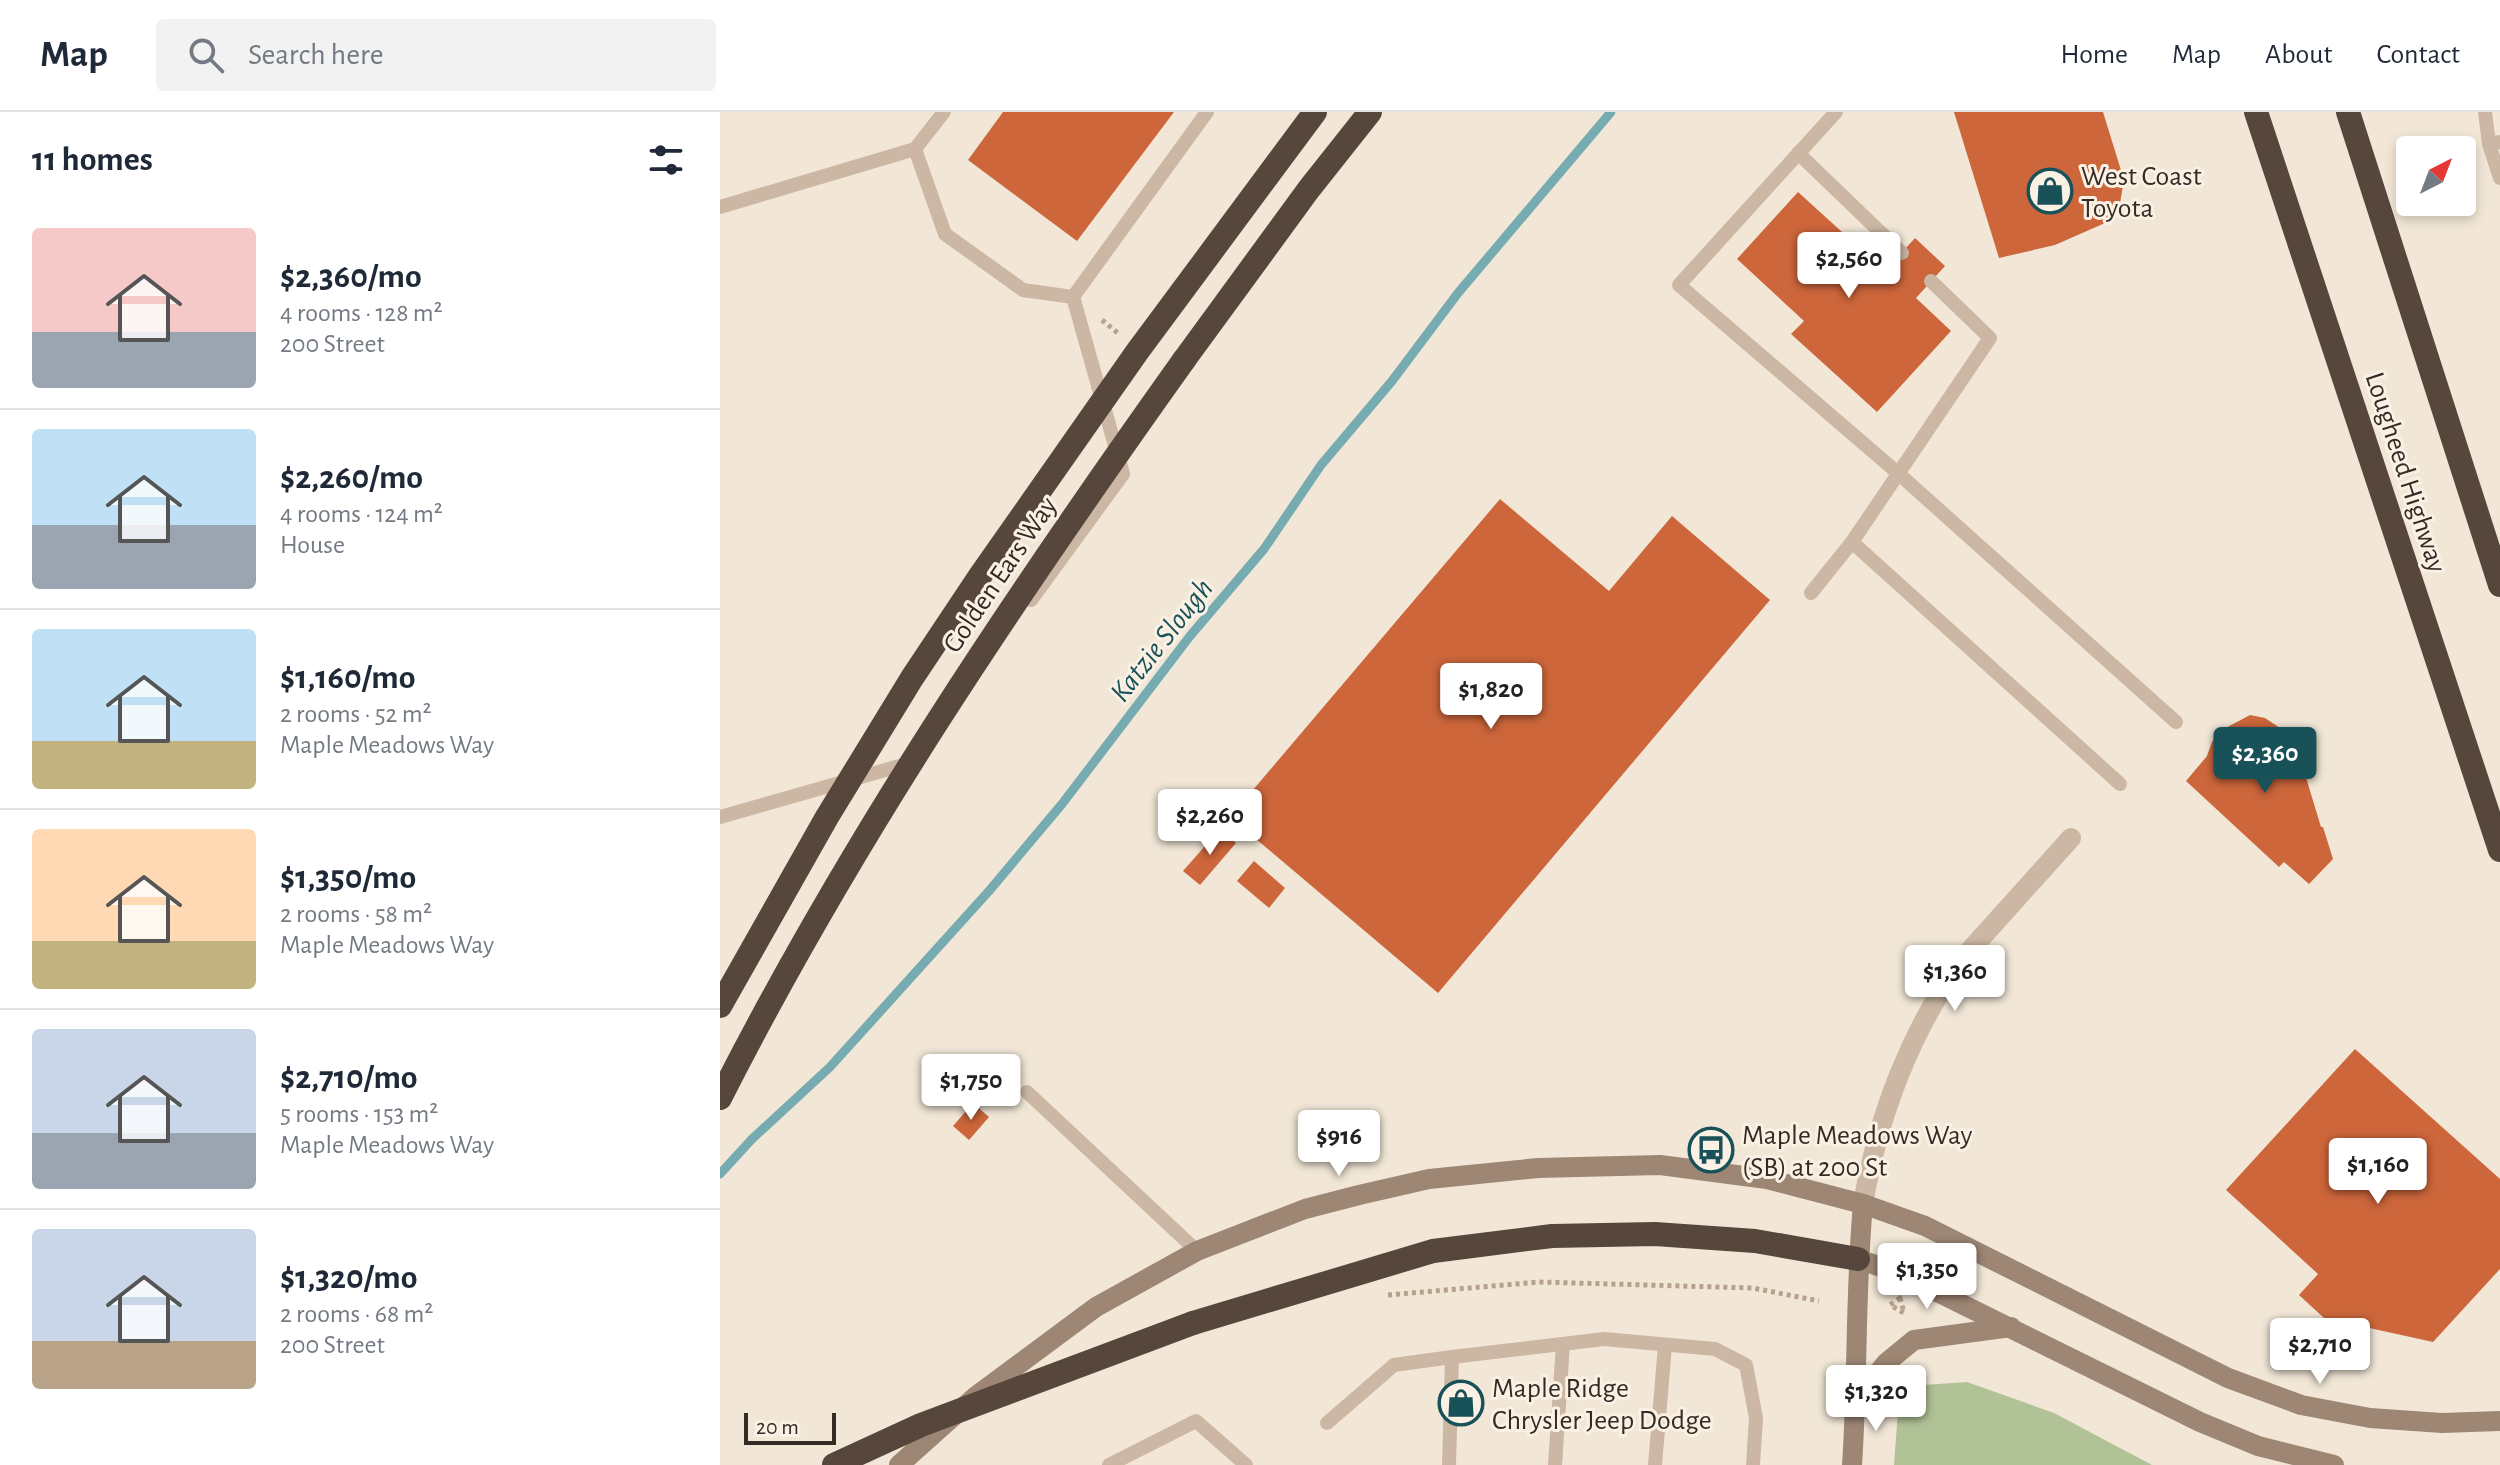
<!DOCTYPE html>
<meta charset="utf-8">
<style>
:root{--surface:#fff;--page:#f2f2f3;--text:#1f2937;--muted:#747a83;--line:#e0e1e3;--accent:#195159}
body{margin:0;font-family:"Alegreya Sans",sans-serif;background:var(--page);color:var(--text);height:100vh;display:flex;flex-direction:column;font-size:30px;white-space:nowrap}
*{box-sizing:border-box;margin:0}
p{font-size:26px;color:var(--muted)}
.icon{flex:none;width:44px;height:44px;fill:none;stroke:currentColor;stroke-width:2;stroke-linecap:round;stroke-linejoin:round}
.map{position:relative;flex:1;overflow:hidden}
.details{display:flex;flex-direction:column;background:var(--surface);width:720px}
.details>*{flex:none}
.needle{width:52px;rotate:42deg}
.controls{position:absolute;left:1676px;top:24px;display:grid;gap:16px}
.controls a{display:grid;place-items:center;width:80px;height:80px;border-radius:8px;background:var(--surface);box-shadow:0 4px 12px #0003;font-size:40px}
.scale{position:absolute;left:24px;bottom:20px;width:92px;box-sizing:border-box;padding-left:8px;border:4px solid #352b25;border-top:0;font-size:22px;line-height:28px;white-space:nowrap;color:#352b25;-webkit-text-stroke:6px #faf1e4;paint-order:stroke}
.price{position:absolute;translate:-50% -68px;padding:0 18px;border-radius:8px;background:#fff;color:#222;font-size:26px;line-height:52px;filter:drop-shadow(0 2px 4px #0008)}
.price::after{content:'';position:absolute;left:50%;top:48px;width:24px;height:18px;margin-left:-12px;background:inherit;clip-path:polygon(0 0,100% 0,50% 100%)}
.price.selected{background:var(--accent);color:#fff}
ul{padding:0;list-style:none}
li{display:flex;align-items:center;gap:24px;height:200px;padding:0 32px}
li+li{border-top:2px solid var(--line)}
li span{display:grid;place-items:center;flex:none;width:224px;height:160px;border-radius:8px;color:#555}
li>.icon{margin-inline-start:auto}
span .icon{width:96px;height:96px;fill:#fffc;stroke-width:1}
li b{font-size:34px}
h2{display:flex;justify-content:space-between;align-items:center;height:96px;padding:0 32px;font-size:34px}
header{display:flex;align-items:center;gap:48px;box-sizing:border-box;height:112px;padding:0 40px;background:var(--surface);border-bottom:2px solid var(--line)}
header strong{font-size:38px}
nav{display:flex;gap:44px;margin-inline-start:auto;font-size:28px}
.search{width:560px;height:72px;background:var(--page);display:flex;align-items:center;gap:20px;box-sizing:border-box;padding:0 28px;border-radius:8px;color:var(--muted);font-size:30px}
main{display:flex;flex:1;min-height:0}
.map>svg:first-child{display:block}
.green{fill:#b1c297}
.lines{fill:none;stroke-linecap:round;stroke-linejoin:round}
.stream{stroke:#75abb1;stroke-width:9}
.building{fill:#cd663b}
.path{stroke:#b6a18d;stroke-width:5;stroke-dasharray:4 4;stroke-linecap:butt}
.lane{stroke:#cbb7a3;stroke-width:14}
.street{stroke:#cbb7a3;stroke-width:20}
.secondary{stroke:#9e8674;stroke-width:20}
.highway{stroke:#57463c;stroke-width:24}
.highway-bridge{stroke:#57463c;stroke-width:24}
.labels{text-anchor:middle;stroke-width:6;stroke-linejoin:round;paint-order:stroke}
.poi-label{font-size:28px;fill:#352b25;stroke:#faf1e4;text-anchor:start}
.street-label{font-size:28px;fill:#352b25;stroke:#faf1e4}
.water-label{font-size:30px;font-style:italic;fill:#195159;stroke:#faf1e4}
</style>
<header>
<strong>Map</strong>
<div class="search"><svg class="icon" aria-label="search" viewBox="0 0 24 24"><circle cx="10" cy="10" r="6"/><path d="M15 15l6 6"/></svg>Search here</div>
<nav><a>Home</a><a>Map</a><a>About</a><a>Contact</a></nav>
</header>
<main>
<section class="details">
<h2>11 homes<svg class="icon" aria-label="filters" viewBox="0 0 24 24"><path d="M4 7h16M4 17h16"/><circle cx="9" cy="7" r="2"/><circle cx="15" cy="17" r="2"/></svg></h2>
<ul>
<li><span style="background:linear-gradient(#f6c9c9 65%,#9aa5b1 0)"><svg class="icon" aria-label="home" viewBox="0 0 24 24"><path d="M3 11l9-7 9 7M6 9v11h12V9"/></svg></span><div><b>$2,360/mo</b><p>4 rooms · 128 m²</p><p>200 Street</p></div></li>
<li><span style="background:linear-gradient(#bfe0f5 60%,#9aa5b1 0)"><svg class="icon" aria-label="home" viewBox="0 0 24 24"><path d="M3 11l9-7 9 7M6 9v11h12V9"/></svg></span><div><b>$2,260/mo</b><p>4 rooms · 124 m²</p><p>House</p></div></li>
<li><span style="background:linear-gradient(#bfe0f5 70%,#c2b280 0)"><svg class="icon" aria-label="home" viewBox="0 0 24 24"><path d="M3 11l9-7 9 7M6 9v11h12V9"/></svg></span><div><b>$1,160/mo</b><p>2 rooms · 52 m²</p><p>Maple Meadows Way</p></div></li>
<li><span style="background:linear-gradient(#ffd9b3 70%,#c2b280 0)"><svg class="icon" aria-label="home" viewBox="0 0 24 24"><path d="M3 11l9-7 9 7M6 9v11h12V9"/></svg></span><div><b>$1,350/mo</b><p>2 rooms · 58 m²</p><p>Maple Meadows Way</p></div></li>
<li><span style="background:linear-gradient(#c9d6e8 65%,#9aa5b1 0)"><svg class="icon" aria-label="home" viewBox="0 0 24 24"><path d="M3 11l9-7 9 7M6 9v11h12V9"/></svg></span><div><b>$2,710/mo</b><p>5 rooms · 153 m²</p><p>Maple Meadows Way</p></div></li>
<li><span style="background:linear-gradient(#c9d6e8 70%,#b9a48a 0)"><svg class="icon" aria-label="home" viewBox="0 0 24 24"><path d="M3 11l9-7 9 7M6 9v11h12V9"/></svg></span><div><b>$1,320/mo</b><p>2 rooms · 68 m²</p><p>200 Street</p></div></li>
</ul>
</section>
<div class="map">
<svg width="1780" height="1353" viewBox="0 0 1780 1353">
<rect width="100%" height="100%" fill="#f2e7d7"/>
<path class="green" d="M1247 1270 1334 1301 1432 1353H1174L1178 1298 1203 1273Z"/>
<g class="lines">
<path class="stream" d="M0 1062 32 1027 110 955 269 779 342 692 470 524 544 437 601 353 672 269 738 181 891 0"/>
</g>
<g class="building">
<path d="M283 0H454L357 129 248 48Z"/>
<path d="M1234 0H1383L1404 68 1400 91 1385 111 1335 133 1279 146Z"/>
<path d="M1078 80 1165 159 1195 126 1225 154 1196 186 1231 219 1157 300 1071 222 1084 209 1017 147Z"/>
<path d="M780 387 889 479 952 404 1050 488 718 881 510 705Z"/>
<path d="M1530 603 1545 606 1560 616 1558 619 1566 628 1568 637 1581 649 1601 715H1603L1613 747 1589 772 1564 750 1559 755 1466 669 1487 644 1492 630 1502 618Z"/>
<path d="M500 717 516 731 480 773 463 759Z"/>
<path d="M534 749 565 776 549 796 517 769Z"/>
<path d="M1635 937 1780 1067V1157L1713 1230 1604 1206 1579 1183 1598 1162 1506 1078Z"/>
<path d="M278 949 291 956 281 973 268 966Z"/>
<path d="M253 991 269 1005 249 1028 233 1014Z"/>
</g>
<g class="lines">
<g class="path">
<path d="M382 208 399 222"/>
<path d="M668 1183 819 1170 1033 1176 1099 1189"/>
<path d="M1180 1186 1184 1201 1170 1193Z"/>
</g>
<g class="lane">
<path d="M1116 0 959 173 1179 362 1456 610"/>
<path d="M1765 0 1769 32 1780 30"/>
<path d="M1769 32 1780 66"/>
<path d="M195 37 225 122 303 178 353 185 487 0"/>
<path d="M1078 41 1182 141"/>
<path d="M0 95 195 37 224 0"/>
<path d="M1132 430 1400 672"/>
<path d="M1091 481 1132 430 1270 226 1211 169"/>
<path d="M311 488 403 362 353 185"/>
<path d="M0 705 190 651"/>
<path d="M307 980 477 1139"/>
<path d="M607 1311 674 1253 732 1245 884 1227 995 1237 1026 1253 1036 1306 1033 1353"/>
<path d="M389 1353 476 1309 526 1353"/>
<path d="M729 1353 732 1245"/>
<path d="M835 1353 843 1232"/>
<path d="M935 1353 945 1233"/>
</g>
<path class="street" d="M1143 1092C1158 1004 1191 917 1244 845L1351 726"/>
<g class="secondary">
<path d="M1138 1147 1181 1162 1480 1310 1538 1334 1614 1353"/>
<path d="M1137 1287 1166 1251 1194 1228 1291 1215"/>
<path d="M179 1353 256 1284 376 1195 477 1139 585 1097 639 1083 709 1067 818 1056 940 1053 1047 1067 1143 1092 1205 1114 1508 1266 1581 1293 1650 1306 1722 1311 1780 1309"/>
<path d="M1132 1353C1138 1266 1135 1179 1143 1092"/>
</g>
<g class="highway">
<path d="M1536 0 1780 738"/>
<path d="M1628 0 1780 473"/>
<path d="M464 248 589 77 650 0"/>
<path d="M473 1211 713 1139 832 1124 935 1122 1035 1129 1138 1147"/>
</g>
<g class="highway-bridge">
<path d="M0 894 107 705 192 566 260 464 417 240 595 0"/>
<path d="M0 986C132 726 295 485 464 248"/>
<path d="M114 1353 201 1313 473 1211"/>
</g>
</g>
<defs>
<g id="shop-ring" transform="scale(2.3)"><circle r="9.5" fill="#faf1e4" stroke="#195159" stroke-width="1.5"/><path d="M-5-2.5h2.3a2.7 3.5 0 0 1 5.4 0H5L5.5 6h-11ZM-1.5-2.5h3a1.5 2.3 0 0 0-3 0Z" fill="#195159"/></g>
<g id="bus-ring" transform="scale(2.3)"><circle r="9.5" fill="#faf1e4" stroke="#195159" stroke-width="1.5"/><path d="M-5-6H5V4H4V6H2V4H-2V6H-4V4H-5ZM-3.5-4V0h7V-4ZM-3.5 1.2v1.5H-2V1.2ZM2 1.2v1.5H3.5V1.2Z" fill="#195159"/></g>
</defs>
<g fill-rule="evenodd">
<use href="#shop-ring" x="1330" y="79"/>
<use href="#bus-ring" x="991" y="1038"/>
<use href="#shop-ring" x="741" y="1291"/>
</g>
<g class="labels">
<g class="poi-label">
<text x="1361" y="73">West Coast<tspan x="1361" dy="32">Toyota</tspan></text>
<text x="1022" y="1032">Maple Meadows Way<tspan x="1022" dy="32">(SB) at 200 St</tspan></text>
<text x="772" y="1285">Maple Ridge<tspan x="772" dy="32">Chrysler Jeep Dodge</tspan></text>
</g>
<g class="street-label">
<text transform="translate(1687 360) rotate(72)" y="10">Lougheed Highway</text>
<text transform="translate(279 462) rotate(-56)" y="10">Golden Ears Way</text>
</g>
<g class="water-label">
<text transform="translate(441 528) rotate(-52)" y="10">Katzie Slough</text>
</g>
</g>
</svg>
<div class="controls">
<a><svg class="needle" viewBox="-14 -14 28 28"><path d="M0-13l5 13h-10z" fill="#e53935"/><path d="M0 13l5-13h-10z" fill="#747a83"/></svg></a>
</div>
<div class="scale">20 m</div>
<b class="price" style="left:1129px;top:188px">$2,560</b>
<b class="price" style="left:771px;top:619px">$1,820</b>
<b class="price selected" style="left:1545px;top:683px">$2,360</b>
<b class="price" style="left:490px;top:745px">$2,260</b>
<b class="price" style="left:1235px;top:901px">$1,360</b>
<b class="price" style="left:251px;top:1010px">$1,750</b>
<b class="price" style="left:619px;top:1066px">$916</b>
<b class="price" style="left:1658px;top:1094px">$1,160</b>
<b class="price" style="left:1207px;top:1199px">$1,350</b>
<b class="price" style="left:1600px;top:1274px">$2,710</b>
<b class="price" style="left:1156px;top:1321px">$1,320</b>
</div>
</main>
